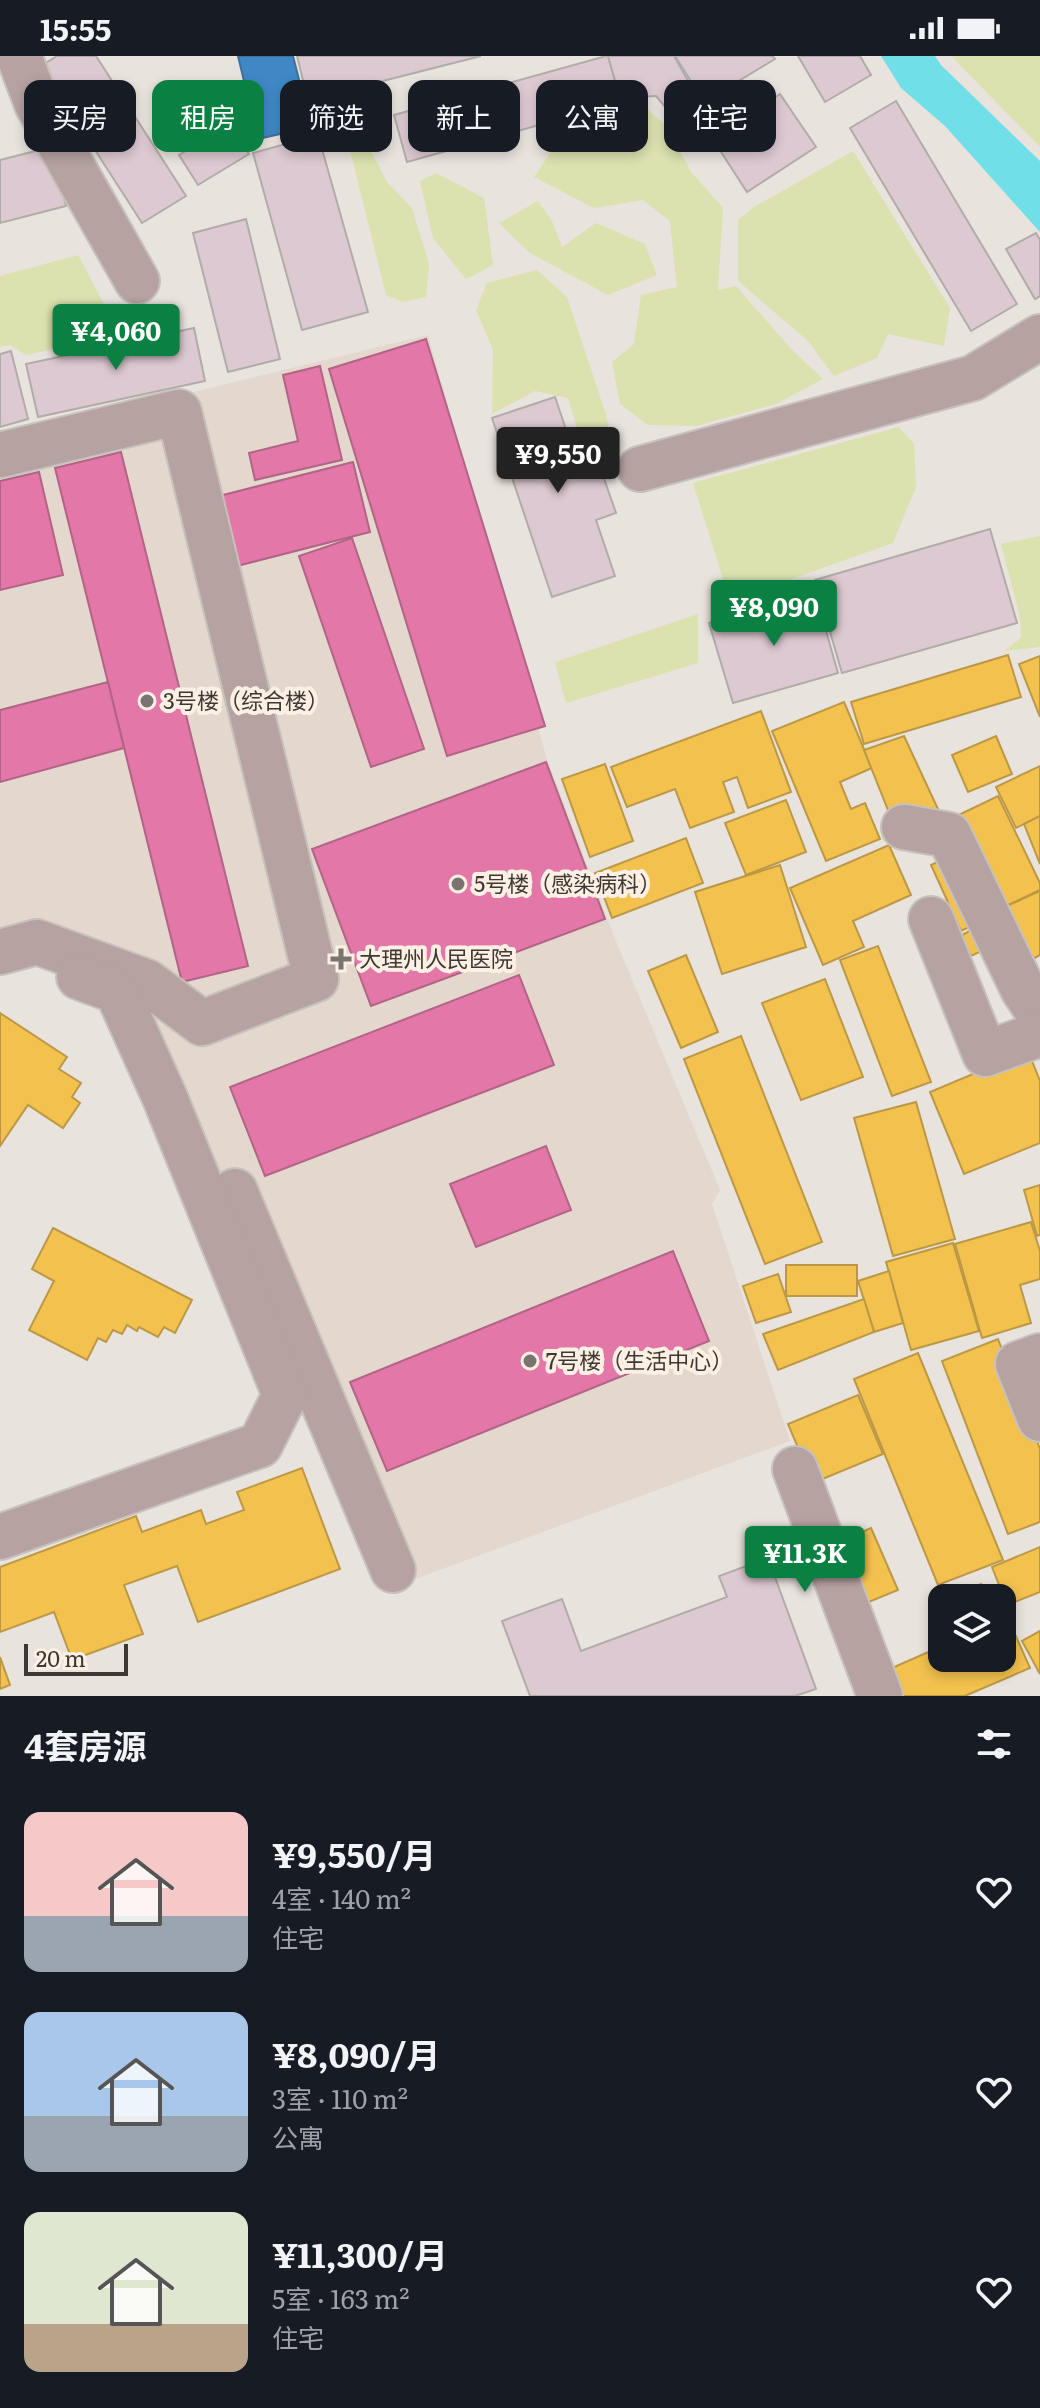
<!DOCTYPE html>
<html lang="zh">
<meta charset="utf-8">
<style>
:root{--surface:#171b24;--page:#242831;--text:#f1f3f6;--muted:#9ea1a6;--accent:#0b8043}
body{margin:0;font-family:Literata,"Noto Sans SC",serif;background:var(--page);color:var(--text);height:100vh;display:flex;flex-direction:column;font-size:30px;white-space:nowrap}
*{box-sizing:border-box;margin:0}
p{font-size:26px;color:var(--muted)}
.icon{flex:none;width:44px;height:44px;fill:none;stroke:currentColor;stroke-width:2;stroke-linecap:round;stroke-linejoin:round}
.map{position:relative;height:1640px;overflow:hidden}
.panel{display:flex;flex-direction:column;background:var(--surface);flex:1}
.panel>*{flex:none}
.guide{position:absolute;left:24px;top:24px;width:992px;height:72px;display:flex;gap:16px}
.fabs{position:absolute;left:928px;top:1528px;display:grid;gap:16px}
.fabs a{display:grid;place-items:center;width:88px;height:88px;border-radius:16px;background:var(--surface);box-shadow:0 4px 12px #0003;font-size:40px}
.scale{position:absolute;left:24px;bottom:20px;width:104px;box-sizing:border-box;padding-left:8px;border:4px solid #3d3834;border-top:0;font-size:22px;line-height:28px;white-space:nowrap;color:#3d3834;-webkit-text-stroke:6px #fcefe4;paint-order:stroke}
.price{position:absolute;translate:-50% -68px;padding:0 18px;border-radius:8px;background:var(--accent);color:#fff;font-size:26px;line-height:52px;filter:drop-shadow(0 2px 4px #0008)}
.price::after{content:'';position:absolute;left:50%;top:48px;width:24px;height:18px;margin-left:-12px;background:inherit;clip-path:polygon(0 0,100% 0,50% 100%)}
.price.active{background:#222;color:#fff}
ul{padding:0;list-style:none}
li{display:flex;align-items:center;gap:24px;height:200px;padding:0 24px}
li span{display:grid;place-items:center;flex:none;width:224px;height:160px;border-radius:16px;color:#555}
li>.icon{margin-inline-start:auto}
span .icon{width:96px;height:96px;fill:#fffc;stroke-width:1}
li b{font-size:34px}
h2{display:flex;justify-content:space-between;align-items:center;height:96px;padding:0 24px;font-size:34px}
.chip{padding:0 28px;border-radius:16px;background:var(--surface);box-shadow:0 4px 12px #0003;font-size:28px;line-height:72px}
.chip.active{background:var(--accent);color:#fff}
.status{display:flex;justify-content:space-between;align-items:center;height:56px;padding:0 40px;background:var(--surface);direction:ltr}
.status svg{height:22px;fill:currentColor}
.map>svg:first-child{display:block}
.built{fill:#e4d7cd}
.green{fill:#dbe1af}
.water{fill:#70dfe7}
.homes{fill:#f2c14e;stroke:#bc9846;stroke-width:2}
.schools{fill:#3f88c5;stroke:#3e709a;stroke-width:2}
.health{fill:#e377a8;stroke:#b16485;stroke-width:2}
.building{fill:#ddc9d1;stroke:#b1acaa;stroke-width:2}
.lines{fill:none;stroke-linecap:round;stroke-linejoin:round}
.minor-casing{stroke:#c6c1bc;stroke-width:48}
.minor{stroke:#b5a2a1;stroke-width:44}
.poi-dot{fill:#79746f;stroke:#fcefe4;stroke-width:3}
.labels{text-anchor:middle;stroke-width:8;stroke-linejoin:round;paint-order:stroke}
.poi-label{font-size:22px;fill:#3d3834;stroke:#fcefe4;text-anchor:start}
</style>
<div class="status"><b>15:55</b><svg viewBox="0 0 49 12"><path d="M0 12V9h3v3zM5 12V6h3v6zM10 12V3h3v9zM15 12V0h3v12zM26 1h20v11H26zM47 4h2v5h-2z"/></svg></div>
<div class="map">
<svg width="1040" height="1640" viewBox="0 0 1040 1640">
<rect width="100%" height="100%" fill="#e9e3dd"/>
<path class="built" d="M428 279 546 700 613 878 720 1134 712 1148 790 1385 388 1533 135 930 43 897 0 908V383Z"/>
<g class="green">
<path d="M952 0H1040V91L959 8Z"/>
<path d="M591 48 643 49 667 71 691 116 723 152 718 234 736 230 792 294 823 323 776 348 696 370 648 369 620 348 612 306 634 288 641 239 677 231 670 165 643 144 594 152 534 121 555 90 552 64Z"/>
<path d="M345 74 362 78 387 126 412 152 429 208 426 241 402 246 386 239Z"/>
<path d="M853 95 950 252 944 290 888 278 877 302 834 320 807 284 738 225V164L754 151Z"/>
<path d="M436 117 484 142 493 209 466 223 433 182 420 125Z"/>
<path d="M538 145 552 165 562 191 596 167 645 188 657 219 608 239 530 197 499 167Z"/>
<path d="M78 199 120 279 26 299 10 289 0 291V220Z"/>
<path d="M537 214 567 241 606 359 613 393 578 375 568 342 535 335 492 358 493 294 476 254 487 227Z"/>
<path d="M899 371 914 388 916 431 893 487 730 545 693 427Z"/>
<path d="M1040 480V591L1004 595 1021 582 1020 561 1001 488Z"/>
<path d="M698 558V607L566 647 555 606Z"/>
</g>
<path class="water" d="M881 0H935L941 9 1040 105V176L945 70 901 32Z"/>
<g class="homes">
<path d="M1008 599 1021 641 864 688 851 646Z"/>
<path d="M1040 600V661L1019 608Z"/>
<path d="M844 646 872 712 840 726 851 753 865 747 880 783 826 805 772 675Z"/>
<path d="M761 655 791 736 748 752 737 721 723 726 734 756 690 772 675 733 627 751 611 711Z"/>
<path d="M904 680 944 766 892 764 864 694Z"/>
<path d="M996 680 1012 718 968 736 952 699Z"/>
<path d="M605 708 633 785 590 801 562 723Z"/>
<path d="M1040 710V760L1016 772 996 731Z"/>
<path d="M998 740 1040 827V834L989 858 944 766Z"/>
<path d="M786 744 806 796 746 819 725 767Z"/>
<path d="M1040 760V808L1024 768Z"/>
<path d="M686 782 703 827 612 862 595 817Z"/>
<path d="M889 789 911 839 853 865 864 891 823 909 790 832Z"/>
<path d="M957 797 987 863 961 875 931 809Z"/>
<path d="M780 809 806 891 722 918 695 836Z"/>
<path d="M1040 835V899L1016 912 989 858Z"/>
<path d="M987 866 998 887 971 900 960 880Z"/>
<path d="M878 890 931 1026 892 1040 840 904Z"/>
<path d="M686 899 718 976 681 992 648 915Z"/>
<path d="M825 923 863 1021 801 1044 762 947Z"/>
<path d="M0 957 67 1001 59 1013 81 1027 72 1041 80 1047 63 1072 28 1049 0 1090Z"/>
<path d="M741 980 822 1186 765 1208 684 1003Z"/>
<path d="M1028 995 1040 1025V1087L964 1118 930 1036Z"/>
<path d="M916 1046 955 1183 893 1200 854 1062Z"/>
<path d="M1040 1129V1179L1037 1180 1024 1134Z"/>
<path d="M1031 1166 1040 1195V1223L1020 1229 1031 1267 982 1282 955 1188Z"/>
<path d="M53 1172 192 1244 175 1277 164 1271 158 1281 139 1271 137 1275 127 1269 122 1278 113 1274 106 1286 98 1282 87 1304 29 1274 54 1225 32 1213Z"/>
<path d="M953 1187 979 1275 911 1294 886 1206Z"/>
<rect x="786" y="1209" width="71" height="31"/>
<path d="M889 1215 903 1267 874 1276 858 1225Z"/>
<path d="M778 1218 791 1256 756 1267 743 1230Z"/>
<path d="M864 1243 874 1276 778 1314 763 1278Z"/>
<path d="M998 1283 1040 1393V1466L1008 1478 942 1305Z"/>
<path d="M918 1297 1003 1504 938 1529 854 1323Z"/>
<path d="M858 1339 883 1398 813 1427 788 1368Z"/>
<path d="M302 1412 340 1513 198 1566 177 1510 124 1529 143 1578 72 1604 54 1556 0 1576V1511L136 1460 142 1476 201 1454 206 1468 244 1454 237 1436Z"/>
<path d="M871 1472 898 1534 864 1548 838 1486Z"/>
<path d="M1040 1491V1536L1007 1549 992 1511Z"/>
<path d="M981 1528 987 1542H948Z"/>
<path d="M1007 1560 1030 1612 965 1640H896L885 1615 942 1590V1602H1002V1562Z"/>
<path d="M1040 1575V1618L1022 1585Z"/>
<path d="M0 1601 10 1629 0 1633Z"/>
</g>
<path class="schools" d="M238 0H293L311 71 258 83Z"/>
<g class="health">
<path d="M426 283 545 670 447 700 329 313Z"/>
<path d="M320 310 342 404 255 424 249 397 298 385 283 319Z"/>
<path d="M121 396 248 910 182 926 55 412Z"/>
<path d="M353 406 370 476 237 510 219 440Z"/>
<path d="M39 416 63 519 0 534V425Z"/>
<path d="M352 482 424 693 371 711 299 500Z"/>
<path d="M108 626 124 692 0 726V654Z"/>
<path d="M546 706 605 863 371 950 312 793Z"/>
<path d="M519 919 554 1009 265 1120 230 1031Z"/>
<path d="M546 1090 571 1154 476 1191 450 1128Z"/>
<path d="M673 1195 709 1285 387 1415 350 1326Z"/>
</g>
<g class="building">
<path d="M57 0H96L186 140 142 167 41 10Z"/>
<path d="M297 0H481L308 44Z"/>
<path d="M606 0H608L621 46 407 106 394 59Z"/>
<path d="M608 0H674L695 37 673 60 656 40 620 42Z"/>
<path d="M675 0H773L775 3 704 46Z"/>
<path d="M798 0H860L871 19 825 46Z"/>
<path d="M780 38 816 91 747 136 712 82Z"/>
<path d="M896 45 1017 248 971 275 850 72Z"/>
<path d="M229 68 249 98 198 129 179 99Z"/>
<path d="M318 79 368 256 302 274 253 97Z"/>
<path d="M51 91 66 150 0 167V104Z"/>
<path d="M246 163 280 303 228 316 193 177Z"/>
<path d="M1036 177 1040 184V240L1035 243 1006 193Z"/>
<path d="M194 272 205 325 38 361 26 308Z"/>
<path d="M11 295 28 363 0 371V298Z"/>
<path d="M555 341 573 394 592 388 616 457 596 464 615 520 552 541 492 362Z"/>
<path d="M990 473 1017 567 842 617 815 524Z"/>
<path d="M815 536 838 617 733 647 709 567Z"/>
<path d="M768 1502 816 1633 795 1640H530L502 1565 562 1543 581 1595 727 1541 719 1520Z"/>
</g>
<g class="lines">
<g class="minor-casing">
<g id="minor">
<path d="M19 0 37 48 137 225"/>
<path d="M0 399 179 356 316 923 202 967 147 926 37 886 0 896"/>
<path d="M640 413 973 322 1040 281"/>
<path d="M904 771 949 779 1023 933 1040 959"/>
<path d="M931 863 985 998 1040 978"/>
<path d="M235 1135 393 1514"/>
<path d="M1040 1300 1018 1308 1040 1363"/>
<path d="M795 1413 880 1640"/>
<path d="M0 1481 260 1389 285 1339 165 1042 117 935 79 921"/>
</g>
</g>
<use href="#minor" class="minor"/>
</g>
<g class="poi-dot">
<circle cx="147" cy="645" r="8"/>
<circle cx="458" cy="828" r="8"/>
<path d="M337 891h8v8h8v8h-8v8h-8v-8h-8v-8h8z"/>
<circle cx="530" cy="1305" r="8"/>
</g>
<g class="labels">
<g class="poi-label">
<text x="163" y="653">3号楼（综合楼）</text>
<text x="474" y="836">5号楼（感染病科）</text>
<text x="359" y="911">大理州人民医院</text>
<text x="546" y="1313">7号楼（生活中心）</text>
</g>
</g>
</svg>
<div class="fabs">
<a><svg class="icon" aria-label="layers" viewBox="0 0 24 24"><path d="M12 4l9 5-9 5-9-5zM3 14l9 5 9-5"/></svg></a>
</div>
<div class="scale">20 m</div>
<b class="price" style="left:116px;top:316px">¥4,060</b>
<b class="price active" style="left:558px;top:439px">¥9,550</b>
<b class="price" style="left:774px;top:592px">¥8,090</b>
<b class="price" style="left:805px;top:1538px">¥11.3K</b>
<div class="guide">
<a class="chip">买房</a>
<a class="chip active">租房</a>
<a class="chip">筛选</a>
<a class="chip">新上</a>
<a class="chip">公寓</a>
<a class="chip">住宅</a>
</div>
</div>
<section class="panel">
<h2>4套房源<svg class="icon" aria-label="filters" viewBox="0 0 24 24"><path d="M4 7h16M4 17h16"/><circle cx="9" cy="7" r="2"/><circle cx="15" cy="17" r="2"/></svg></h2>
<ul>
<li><span style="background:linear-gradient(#f6c9c9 65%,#9aa5b1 0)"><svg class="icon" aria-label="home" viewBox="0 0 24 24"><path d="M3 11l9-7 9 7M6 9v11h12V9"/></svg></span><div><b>¥9,550/月</b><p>4室 · 140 m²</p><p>住宅</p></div><svg class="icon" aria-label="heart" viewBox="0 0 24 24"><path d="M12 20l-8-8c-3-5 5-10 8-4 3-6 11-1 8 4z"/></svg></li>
<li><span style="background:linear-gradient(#a9c7e8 65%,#9aa5b1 0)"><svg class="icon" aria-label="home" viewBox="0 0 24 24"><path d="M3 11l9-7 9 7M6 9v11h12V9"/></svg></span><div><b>¥8,090/月</b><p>3室 · 110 m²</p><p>公寓</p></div><svg class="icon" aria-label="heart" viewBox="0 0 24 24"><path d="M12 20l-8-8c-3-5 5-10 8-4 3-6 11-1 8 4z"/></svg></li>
<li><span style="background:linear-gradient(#dfe7d0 70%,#b9a48a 0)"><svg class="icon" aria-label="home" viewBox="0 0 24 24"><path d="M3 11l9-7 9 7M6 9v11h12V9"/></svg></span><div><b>¥11,300/月</b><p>5室 · 163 m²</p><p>住宅</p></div><svg class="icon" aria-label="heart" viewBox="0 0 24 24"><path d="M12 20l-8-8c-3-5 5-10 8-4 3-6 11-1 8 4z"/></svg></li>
</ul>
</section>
